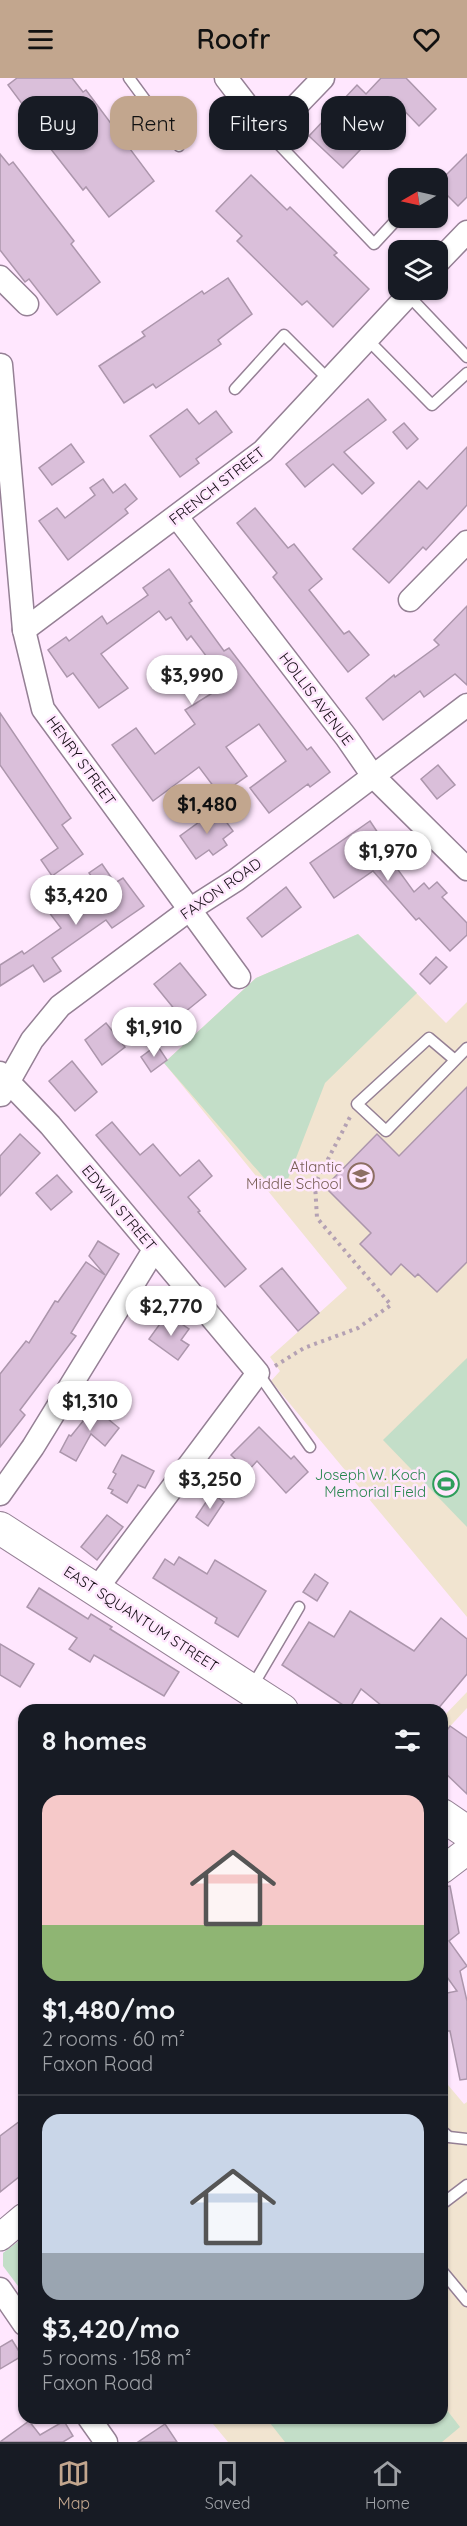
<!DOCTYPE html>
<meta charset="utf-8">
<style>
:root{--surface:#171b24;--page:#242831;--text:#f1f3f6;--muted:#9ea1a6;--line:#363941;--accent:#c2a68e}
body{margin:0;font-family:Quicksand,sans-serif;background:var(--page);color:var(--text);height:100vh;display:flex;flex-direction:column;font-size:22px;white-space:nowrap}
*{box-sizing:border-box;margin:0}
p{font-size:20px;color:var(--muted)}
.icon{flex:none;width:33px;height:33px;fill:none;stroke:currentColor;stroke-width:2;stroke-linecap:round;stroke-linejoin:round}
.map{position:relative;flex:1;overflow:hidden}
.sheet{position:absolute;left:18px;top:1626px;width:430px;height:720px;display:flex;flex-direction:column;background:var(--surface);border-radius:18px;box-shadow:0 2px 4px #0004}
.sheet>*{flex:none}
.top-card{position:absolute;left:18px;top:18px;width:432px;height:54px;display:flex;gap:12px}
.needle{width:39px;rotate:261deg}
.fabs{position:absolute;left:388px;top:90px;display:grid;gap:12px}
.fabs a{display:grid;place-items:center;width:60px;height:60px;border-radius:12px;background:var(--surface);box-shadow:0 2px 4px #0004;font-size:30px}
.price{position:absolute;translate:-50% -51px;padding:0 14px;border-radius:21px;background:#fff;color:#222;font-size:20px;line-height:39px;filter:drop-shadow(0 2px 3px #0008)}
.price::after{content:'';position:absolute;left:50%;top:36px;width:18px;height:14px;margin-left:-9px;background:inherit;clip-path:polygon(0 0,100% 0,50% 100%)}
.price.on{background:var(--accent);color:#111}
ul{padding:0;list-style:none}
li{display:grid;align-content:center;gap:12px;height:318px;padding:0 24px}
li+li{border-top:2px solid var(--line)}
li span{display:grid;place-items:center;height:186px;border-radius:18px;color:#555}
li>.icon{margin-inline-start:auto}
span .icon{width:108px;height:108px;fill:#fffc;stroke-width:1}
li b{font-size:26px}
h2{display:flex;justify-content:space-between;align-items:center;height:72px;padding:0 24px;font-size:26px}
.chip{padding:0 21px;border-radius:18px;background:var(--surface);box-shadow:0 2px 4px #0004;font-size:21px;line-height:54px}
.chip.on{background:var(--accent);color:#111}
header{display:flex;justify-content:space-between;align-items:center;height:78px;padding:0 24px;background:var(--accent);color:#111;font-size:27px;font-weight:600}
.tab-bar{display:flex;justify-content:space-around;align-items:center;height:84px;border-top:2px solid var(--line);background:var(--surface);font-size:16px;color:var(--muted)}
.tab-bar a{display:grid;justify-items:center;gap:3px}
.tab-bar .on{color:var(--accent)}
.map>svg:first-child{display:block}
.education{fill:#f1e4d0}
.green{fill:#c3dec8}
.building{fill:#dabfda;stroke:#ac96ac;stroke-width:1.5}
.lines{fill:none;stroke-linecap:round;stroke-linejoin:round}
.service-casing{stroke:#958095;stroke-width:13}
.minor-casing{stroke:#958095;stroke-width:25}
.tertiary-casing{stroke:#958095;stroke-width:29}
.secondary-casing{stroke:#958095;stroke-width:34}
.path{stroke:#b4a1b3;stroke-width:4;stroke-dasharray:3 4.5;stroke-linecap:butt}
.service{stroke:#fff;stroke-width:10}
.minor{stroke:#fff;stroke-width:22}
.tertiary{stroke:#fff;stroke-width:27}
.secondary{stroke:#fff;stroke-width:32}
.labels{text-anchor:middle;stroke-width:5;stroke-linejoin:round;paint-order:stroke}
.street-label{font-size:15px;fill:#160e16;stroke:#ffe7fe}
.education-label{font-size:15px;fill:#785e54;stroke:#ffe7fe;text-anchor:end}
.leisure-label{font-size:15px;fill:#27864d;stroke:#ffe7fe;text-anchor:end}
</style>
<header><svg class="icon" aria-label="menu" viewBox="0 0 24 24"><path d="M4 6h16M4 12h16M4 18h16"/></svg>Roofr<svg class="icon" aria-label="heart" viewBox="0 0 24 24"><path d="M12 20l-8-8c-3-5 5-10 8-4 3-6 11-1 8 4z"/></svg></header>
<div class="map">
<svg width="467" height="2364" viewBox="0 0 467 2364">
<rect width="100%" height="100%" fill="#ffe7fe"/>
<g class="education">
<path d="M358 856 446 945 467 924V1539L271 1303 280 1293 270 1279 347 1210 164 985 256 900Z"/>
<path d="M467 1614V1630L443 1656V1639Z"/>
<path d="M443 2001 464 2026 467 2024V2364H228L208 2340H442Z"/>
</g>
<g class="green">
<path d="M358 856 417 915 325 1005 286 1106 272 1109 164 985 256 900Z"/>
<path d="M467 1280V1449L383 1362Z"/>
<path d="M24 2159V2216L3 2188V2175Z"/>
<path d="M443 2327 460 2349 442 2364H285L266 2340H442Z"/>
</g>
<g class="building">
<path d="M17 0H72L83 14 86 12 154 103 109 139 86 109 83 112 28 42 32 39 8 7Z"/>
<path d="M381 0H406L436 31 419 48 392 20 351 61 361 71 343 90 309 58 357 7 366 16Z"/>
<path d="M0 76 9 87 13 84 74 163 71 166 100 204 57 237 29 201 25 204 0 172Z"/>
<path d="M467 76V119L458 128 438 108V105Z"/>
<path d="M251 97 287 132 290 129 337 175 334 177 369 211 333 249 307 223 302 227 237 163 242 158 216 133Z"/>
<path d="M228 200 252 236 218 262 221 266 156 310 153 306 124 325 99 288 145 258 142 254 202 213 204 216Z"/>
<path d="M368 321 386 342 344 374 374 405 362 416 333 386 305 409 286 386Z"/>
<path d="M187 331 199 346 216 333 232 354 196 381 199 385 180 399 150 358Z"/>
<path d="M404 345 418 361 407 371 393 354Z"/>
<path d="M71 366 84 384 52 407 39 390Z"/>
<path d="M467 369V427L426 472 423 469 389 505 353 471 419 403 427 411Z"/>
<path d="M103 401 113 415 125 406 137 421 125 431 128 435 68 482 39 443 57 430 65 440 95 417 90 410Z"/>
<path d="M255 430 288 470 294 466 322 501 309 512 344 556 349 553 369 577 348 594 273 499 277 495 237 445Z"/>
<path d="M169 491 192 523 189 525 224 573 229 570 307 672 311 669 330 694 310 709 308 706 269 735 250 710 286 683 259 646 226 669 247 698 220 717 199 689 153 723 112 667 136 650 155 676 195 646 185 632 214 614 198 592 210 583 191 558 187 562 171 539 166 542 159 533 101 576 128 610 99 630 73 595 67 599 48 572 66 559 69 563 102 538 107 546 148 517 143 510Z"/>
<path d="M467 528V607L455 596 424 619 420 613 383 642 366 620 394 597 395 599 439 567 434 562Z"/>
<path d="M0 635 71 740 62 747 83 776 52 798 41 782 58 770 0 687Z"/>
<path d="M438 687 455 707 437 721 421 701Z"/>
<path d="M217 731 233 753 223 761 227 767 213 777 209 772 196 781 180 758Z"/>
<path d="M370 743 392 776 388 778 414 814 424 805 429 811 437 804 447 815 442 819 467 845V857L450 873 419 840 416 842 373 793 334 820 310 785Z"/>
<path d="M102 786 115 805 123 800 144 828 112 850 106 842 52 880 61 893 44 904 33 887 0 908V887L22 873 24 876 61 850 48 833 67 819 77 833 103 814 89 795Z"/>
<path d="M286 809 301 829 262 859 247 840Z"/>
<path d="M436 879 447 889 430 906 420 896Z"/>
<path d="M180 885 206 917 180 938 154 906Z"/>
<path d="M106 945 125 969 102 987 85 962Z"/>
<path d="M157 967 167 982 151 994 141 979Z"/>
<path d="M72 983 97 1014 75 1033 49 1003Z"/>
<path d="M467 1009V1184L437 1214 418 1196 415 1199 401 1186 391 1197 360 1166 371 1155 325 1109 377 1056 399 1078Z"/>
<path d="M112 1044 140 1077 153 1066 180 1098 199 1082 212 1098 188 1119 200 1133 198 1134 246 1191 225 1209 96 1057Z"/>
<path d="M20 1056 40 1075 0 1118V1078Z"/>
<path d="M57 1097 72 1114 51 1132 36 1115Z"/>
<path d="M98 1163 119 1176 71 1255 76 1258 20 1332 25 1337 0 1369V1296L26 1263 29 1265 55 1223 58 1224 86 1184 105 1197 89 1178Z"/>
<path d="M282 1190 319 1235 298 1253 260 1208Z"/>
<path d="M167 1236 189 1251 181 1262 189 1267 178 1282 149 1261Z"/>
<path d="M100 1322 108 1327 102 1336 119 1350 105 1368 91 1356 76 1383 60 1374 69 1357 71 1358Z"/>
<path d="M259 1349 291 1381 294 1378 308 1394 286 1415 257 1383 248 1393 231 1377Z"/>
<path d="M122 1377 154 1393 145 1410 138 1407 127 1425 111 1415 113 1412 108 1410 116 1396 113 1394Z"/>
<path d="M212 1415 224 1424 208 1448 196 1439Z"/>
<path d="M107 1437 123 1449 97 1482 81 1469Z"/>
<path d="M179 1479 207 1496 215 1482 266 1513 238 1559 215 1545 217 1540 153 1500 165 1481 174 1487Z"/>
<path d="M315 1496 328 1505 317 1523 303 1514Z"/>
<path d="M39 1510 88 1541 91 1536 112 1549 110 1551 179 1594 164 1618 94 1577 90 1584 69 1571 77 1560 27 1529Z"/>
<path d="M350 1533 414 1573 441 1540 467 1561V1596L437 1632H387L361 1611 349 1631 282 1587 309 1544 334 1559Z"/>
<path d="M0 1566 34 1586 20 1609 0 1597Z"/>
<path d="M450 1648 467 1660V1716L442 1692V1659Z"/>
<path d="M450 1808 459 1855 449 1863 467 1888 460 1893 467 1923V2001L460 2002 450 1953H447L442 1934V1916L457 1913 442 1892V1809Z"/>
<path d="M24 2040V2095L0 2114V2058Z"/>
<path d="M12 2262 22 2278 0 2291V2269Z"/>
<path d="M29 2343 40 2357 64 2343 73 2358 63 2364H0Z"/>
<path d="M165 2346 177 2364H138Z"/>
</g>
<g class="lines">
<g class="service-casing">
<g id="service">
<path d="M129 0 179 68"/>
<path d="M269 56 374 166 399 139"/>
<path d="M408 217 467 279"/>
<path d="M367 261 432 327 467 295"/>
<path d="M235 311 284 257 329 302"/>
<path d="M455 982 429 960 357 1026 386 1053 467 970"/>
<path d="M258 1295 310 1369"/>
<path d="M252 1609 299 1529"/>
<path d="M442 2053 449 2059 467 2061"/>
<path d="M442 2126 467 2107"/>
<path d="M442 2193 467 2223"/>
</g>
</g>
<g class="minor-casing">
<g id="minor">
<path d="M226 0 269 56 323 0"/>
<path d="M438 184 467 154"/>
<path d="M0 199 27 226"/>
<path d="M1 287 24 552 43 631 239 899"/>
<path d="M177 439 346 659 373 698 467 791"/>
<path d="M410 522 467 464"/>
<path d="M24 552 263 373 413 212"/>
<path d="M0 995 50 1047 258 1295 95 1513"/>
<path d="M1 1017 32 962 60 928 189 832 236 802 467 627"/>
<path d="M0 1416 33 1369 154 1172"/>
<path d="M0 2211 24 2246"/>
<path d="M89 2340 106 2364"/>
</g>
</g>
<g class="tertiary-casing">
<g id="tertiary">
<path d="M442 1792 467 1773"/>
<path d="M0 2159 24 2139"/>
</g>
</g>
<g class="secondary-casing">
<g id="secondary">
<path d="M0 1450 282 1632"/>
<path d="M442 1737 467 1754"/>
</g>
</g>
<g class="path">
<path d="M275 1288 304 1270 358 1250 391 1227 317 1140 315 1106 350 1039"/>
<path d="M24 2188V2192"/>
</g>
<use href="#service" class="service"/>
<use href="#minor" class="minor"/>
<use href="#tertiary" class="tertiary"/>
<use href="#secondary" class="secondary"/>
</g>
<defs>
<g id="school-ring" transform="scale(1.35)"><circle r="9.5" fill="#ffe7fe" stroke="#8d6e63" stroke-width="1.5"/><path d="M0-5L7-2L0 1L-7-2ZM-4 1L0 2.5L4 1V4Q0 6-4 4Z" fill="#8d6e63"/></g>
<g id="stadium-ring" transform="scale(1.35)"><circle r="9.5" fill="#ffe7fe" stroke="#2e9e5b" stroke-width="1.5"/><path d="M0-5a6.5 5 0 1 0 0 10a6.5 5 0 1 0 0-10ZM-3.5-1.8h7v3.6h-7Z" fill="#2e9e5b"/></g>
</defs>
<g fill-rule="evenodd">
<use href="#school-ring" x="361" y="1098"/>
<use href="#stadium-ring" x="446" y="1406"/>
</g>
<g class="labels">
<g class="street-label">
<text transform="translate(217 408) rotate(-38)" y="5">FRENCH STREET</text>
<text transform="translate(316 621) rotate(53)" y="5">HOLLIS AVENUE</text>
<text transform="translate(81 683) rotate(54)" y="5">HENRY STREET</text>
<text transform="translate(221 811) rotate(-35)" y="5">FAXON ROAD</text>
<text transform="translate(119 1130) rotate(50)" y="5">EDWIN STREET</text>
<text transform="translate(141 1541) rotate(33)" y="5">EAST SQUANTUM STREET</text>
</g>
<g class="education-label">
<text x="342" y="1094">Atlantic<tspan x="342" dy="17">Middle School</tspan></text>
</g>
<g class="leisure-label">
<text x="426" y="1402">Joseph W. Koch<tspan x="426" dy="17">Memorial Field</tspan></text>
</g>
</g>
</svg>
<div class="fabs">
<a><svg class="needle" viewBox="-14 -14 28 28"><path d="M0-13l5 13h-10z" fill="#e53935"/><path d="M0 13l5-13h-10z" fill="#9ea1a6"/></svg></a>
<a><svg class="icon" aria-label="layers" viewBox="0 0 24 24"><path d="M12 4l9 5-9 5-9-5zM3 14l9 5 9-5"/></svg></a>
</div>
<b class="price" style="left:192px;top:628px">$3,990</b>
<b class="price on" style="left:207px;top:757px">$1,480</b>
<b class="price" style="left:388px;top:804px">$1,970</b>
<b class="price" style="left:76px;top:848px">$3,420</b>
<b class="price" style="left:154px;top:980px">$1,910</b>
<b class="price" style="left:171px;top:1259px">$2,770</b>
<b class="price" style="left:90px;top:1354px">$1,310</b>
<b class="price" style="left:210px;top:1432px">$3,250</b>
<div class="top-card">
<a class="chip">Buy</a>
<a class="chip on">Rent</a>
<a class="chip">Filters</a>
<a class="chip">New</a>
</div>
<section class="sheet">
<h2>8 homes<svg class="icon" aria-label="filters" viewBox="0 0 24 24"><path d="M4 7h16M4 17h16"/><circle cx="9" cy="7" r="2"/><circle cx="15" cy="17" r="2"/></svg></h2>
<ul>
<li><span style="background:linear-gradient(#f6c9c9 70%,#8fb573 0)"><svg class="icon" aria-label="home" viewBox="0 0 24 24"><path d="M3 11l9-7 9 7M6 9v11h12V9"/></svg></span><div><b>$1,480/mo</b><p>2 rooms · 60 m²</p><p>Faxon Road</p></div></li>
<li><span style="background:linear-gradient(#c9d6e8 75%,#9aa5b1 0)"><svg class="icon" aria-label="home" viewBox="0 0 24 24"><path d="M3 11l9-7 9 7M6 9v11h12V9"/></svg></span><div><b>$3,420/mo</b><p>5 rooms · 158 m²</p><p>Faxon Road</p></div></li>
</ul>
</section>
</div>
<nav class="tab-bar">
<a class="on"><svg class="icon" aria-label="map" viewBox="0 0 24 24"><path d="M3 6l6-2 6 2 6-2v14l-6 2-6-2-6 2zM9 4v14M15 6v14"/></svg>Map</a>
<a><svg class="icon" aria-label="saved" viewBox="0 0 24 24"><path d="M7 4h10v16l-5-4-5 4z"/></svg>Saved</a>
<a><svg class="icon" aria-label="home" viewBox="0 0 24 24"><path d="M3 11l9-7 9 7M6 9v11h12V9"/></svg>Home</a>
</nav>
